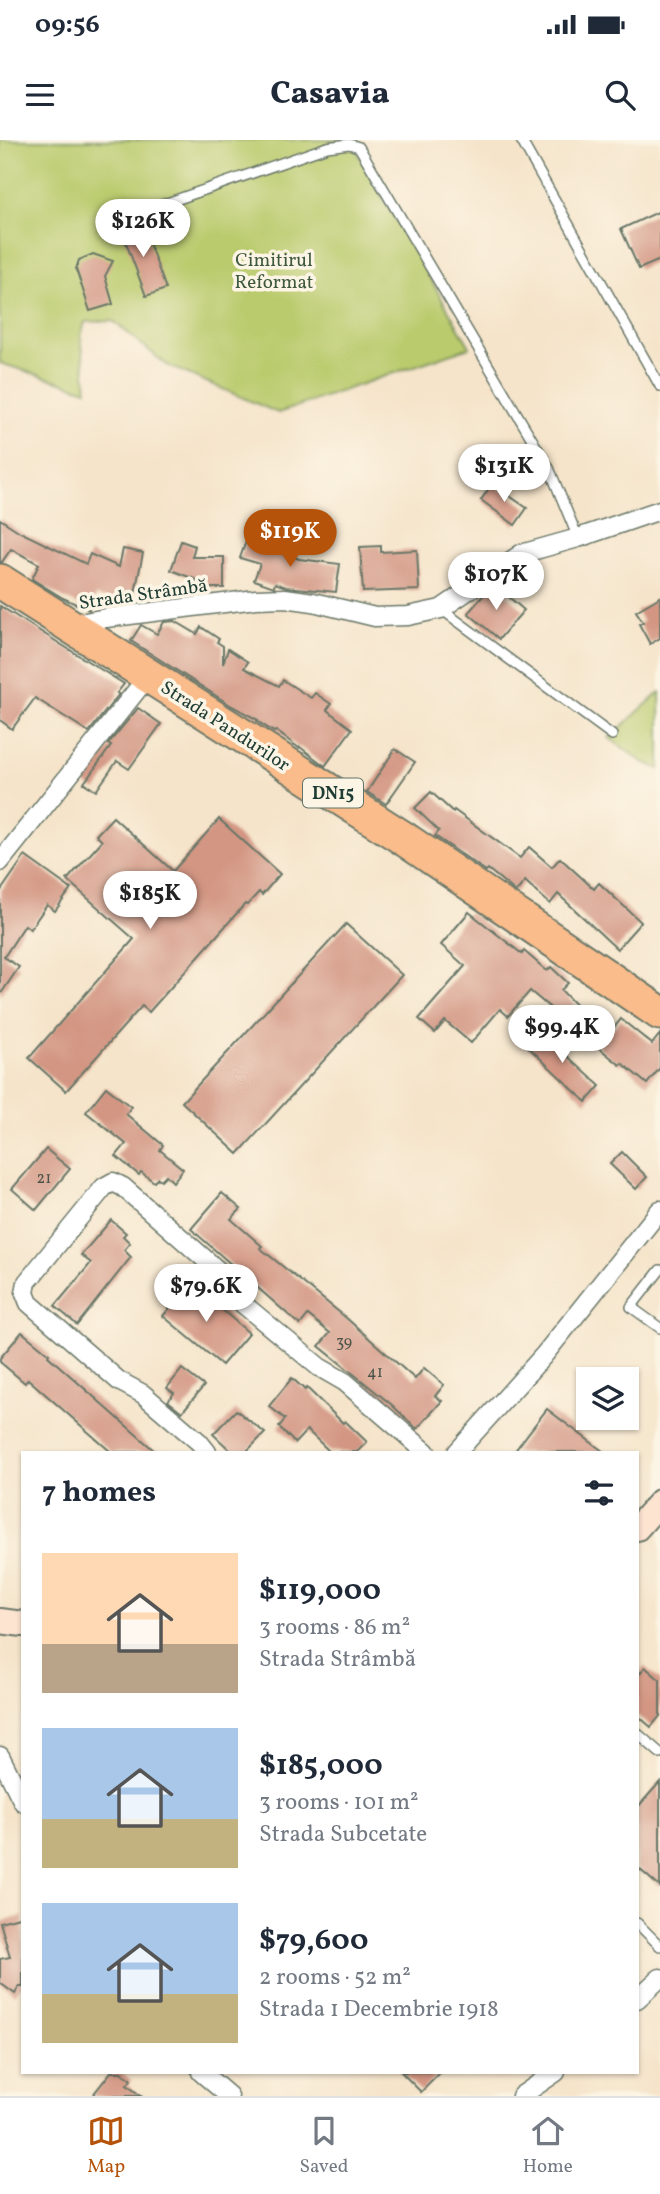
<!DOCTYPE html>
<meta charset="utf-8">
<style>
:root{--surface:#fff;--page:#f2f2f3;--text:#1f2937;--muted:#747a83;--line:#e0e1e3;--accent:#b45309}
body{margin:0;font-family:Vollkorn,serif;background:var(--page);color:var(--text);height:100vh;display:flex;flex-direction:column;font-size:26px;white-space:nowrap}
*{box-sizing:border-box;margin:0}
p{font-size:23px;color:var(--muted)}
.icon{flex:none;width:38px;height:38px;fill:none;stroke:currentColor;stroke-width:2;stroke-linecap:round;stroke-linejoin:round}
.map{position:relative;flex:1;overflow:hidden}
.sheet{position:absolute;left:21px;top:1311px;width:618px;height:623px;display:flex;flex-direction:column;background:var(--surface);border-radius:0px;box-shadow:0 2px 5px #0004}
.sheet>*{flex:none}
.buttons{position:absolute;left:576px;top:1227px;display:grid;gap:14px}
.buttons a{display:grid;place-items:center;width:63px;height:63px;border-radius:0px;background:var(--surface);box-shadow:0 2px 5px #0004;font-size:35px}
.price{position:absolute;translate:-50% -60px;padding:0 16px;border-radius:24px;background:#fff;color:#222;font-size:23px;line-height:46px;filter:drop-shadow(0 2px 4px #0008)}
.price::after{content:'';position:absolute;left:50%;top:42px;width:21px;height:16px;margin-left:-10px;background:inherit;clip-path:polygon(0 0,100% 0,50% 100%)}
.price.current{background:var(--accent);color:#fff}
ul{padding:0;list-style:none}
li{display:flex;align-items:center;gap:21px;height:175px;padding:0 21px}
li span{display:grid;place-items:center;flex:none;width:196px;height:140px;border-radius:0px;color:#555}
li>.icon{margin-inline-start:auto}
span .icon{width:84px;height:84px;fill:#fffc;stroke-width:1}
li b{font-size:30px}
h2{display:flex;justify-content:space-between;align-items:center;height:84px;padding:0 21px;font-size:30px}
.status{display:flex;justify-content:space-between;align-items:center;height:49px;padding:0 35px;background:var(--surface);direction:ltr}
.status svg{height:19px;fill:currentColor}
header{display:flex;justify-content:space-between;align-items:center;height:91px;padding:0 21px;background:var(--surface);font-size:32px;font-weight:800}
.tab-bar{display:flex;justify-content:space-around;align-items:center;height:98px;border-top:2px solid var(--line);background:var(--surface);font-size:19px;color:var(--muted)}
.tab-bar a{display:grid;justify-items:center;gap:4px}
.tab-bar .current{color:var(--accent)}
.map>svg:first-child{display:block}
.green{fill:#bacb6d;stroke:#6c8450;stroke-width:2}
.building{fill:#d39683}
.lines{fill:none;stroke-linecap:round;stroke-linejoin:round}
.lane-casing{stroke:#6a7768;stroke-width:12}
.street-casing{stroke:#6a7768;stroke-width:21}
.secondary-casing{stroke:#6a7768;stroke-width:28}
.highway-casing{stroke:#6a7768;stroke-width:37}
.lane{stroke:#fff;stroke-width:9}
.street{stroke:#fff;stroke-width:18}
.secondary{stroke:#fde4d1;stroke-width:24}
.highway{stroke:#fabc8b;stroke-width:33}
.labels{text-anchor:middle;stroke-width:7;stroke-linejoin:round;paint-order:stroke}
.number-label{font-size:16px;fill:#4c5348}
.shield{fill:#fcf5e5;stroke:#617469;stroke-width:2}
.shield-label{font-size:18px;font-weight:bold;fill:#1f3d34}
.park-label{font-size:19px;fill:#3e593f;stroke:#fcf5e5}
.street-label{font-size:19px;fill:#1f3d34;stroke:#fcf5e5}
</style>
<div class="status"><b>09:56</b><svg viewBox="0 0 49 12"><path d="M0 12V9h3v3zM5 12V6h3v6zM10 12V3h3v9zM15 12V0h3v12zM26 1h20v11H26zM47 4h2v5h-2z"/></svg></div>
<header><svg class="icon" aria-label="menu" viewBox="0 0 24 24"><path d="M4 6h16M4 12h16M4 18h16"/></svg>Casavia<svg class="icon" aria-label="search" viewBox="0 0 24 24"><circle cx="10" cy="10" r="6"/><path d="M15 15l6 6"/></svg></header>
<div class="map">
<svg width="660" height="1956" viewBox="0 0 660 1956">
<rect width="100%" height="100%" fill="#fcf5e5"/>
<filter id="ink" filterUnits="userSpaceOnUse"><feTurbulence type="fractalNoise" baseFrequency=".0143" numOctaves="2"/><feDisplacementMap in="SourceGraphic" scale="14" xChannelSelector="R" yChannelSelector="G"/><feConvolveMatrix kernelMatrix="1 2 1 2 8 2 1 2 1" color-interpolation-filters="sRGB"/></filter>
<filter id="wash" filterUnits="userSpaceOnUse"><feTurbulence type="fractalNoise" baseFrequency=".00686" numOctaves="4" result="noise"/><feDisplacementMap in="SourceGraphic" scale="28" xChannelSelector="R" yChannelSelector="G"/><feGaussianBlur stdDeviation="1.57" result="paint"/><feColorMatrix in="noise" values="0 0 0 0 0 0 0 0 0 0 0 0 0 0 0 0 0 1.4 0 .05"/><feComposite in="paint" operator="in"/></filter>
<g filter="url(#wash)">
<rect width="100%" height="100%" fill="#f5e4ca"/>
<g class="green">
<path d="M0 0H353L361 20 470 207 278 273 167 225 113 181 85 182 81 196 87 250 0 223Z"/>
<path d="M660 552V629L643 622 609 598Z"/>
</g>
<g id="blocks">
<g class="building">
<path d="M660 71V120L639 129 621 89Z"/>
<path d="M141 81 166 149 146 156 121 89Z"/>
<path d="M93 114 113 121 105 136 113 164 90 171 76 129 79 120Z"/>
<path d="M492 344 527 368 515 385 481 360Z"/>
<path d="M0 379 20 392 86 424 90 414 119 427 123 409 143 413 133 463 96 456 89 470 63 458 32 439 39 424 11 409 2 422H0Z"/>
<path d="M247 398 299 419 340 424 336 452 286 447 275 443 274 447 254 440 260 424 240 418Z"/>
<path d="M181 401 195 406 192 417H224V448H197V440L171 430Z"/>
<path d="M381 406V412L417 410 419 450 363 452 360 407Z"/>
<path d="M495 445 524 470 499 499 468 473 487 451Z"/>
<path d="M660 457V498L650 504 639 484 643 482 636 471Z"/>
<path d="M0 466 124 544 117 553 119 554 89 592 35 558 12 589 0 580Z"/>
<path d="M175 481 197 494 201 487 219 499 217 502 223 506V524L228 509 248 522 244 528 279 546 283 540 311 558 315 553 331 564 327 570 352 589 325 626 300 607 299 608 276 591 274 592 257 581 258 580 232 566 131 501 141 485 157 494 164 482Z"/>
<path d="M138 568 161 584 129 629 117 621 96 651 84 643 111 606 108 604Z"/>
<path d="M395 609 415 622 386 664 367 652Z"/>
<path d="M431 652 453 672 454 670 520 718 529 707 552 727 560 718 594 749 599 743 641 782 617 809 558 754 550 764 525 741 516 752 488 729 486 731 435 696 439 691 415 668Z"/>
<path d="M113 677 173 731 219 679 280 734 262 755 259 752 247 765 245 764 149 872 142 866 66 951 29 918 134 799 67 740 102 701 96 695Z"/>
<path d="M25 716 71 749 55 771 47 765 30 789 25 785 4 817 19 827 0 855V752Z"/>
<path d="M469 772 522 814 524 811 547 831 551 827 568 843 561 850 585 875 573 887 530 851 508 876 500 869 471 903 445 881 435 893 419 879 465 826 441 805Z"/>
<path d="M346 784 402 835 238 1014 182 962Z"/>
<path d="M621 879 652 904 660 894V928L647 944 622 923 620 925 598 907Z"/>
<path d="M538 889 600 946 586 962 524 903Z"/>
<path d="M106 947 131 967 126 974 163 1005 160 1010 183 1029 173 1042 166 1035 161 1040 158 1038 154 1042 141 1032 139 1035 116 1016 126 1004 86 972Z"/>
<path d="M46 1009 70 1029 36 1070 12 1049Z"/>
<path d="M622 1012 647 1037 636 1049 610 1024Z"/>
<path d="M222 1053 241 1069 231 1079 262 1106 260 1108 344 1176 415 1239 424 1228 444 1245 435 1256 442 1261 417 1289 392 1265 319 1206 330 1193 308 1175 300 1185 191 1089Z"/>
<path d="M111 1080 126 1093 123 1096 130 1103 124 1110 131 1117 77 1185 55 1166 91 1123 81 1115Z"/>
<path d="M191 1143 249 1193 222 1225 163 1176Z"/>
<path d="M22 1192 49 1214 48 1216 156 1312H111L28 1239 25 1243 0 1222V1218Z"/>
<path d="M182 1229 204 1246 182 1272 168 1261 174 1253 167 1248Z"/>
<path d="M292 1238 305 1250 307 1248 343 1283 345 1281 367 1302 357 1312H330L307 1290 295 1303 279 1287 285 1279 269 1266Z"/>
<path d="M547 1269 564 1282 604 1312H514Z"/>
<path d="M236 1270 265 1293 246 1312H232L213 1294Z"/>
<path d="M645 1527 660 1540V1576L651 1587 637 1575V1537Z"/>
<path d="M660 1642V1747L637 1727V1668Z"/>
<path d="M23 1776V1847H19L15 1854 0 1843V1819L10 1817 0 1782Z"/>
<path d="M111 1932H121L131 1940 127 1945 141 1956H92Z"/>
<path d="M401 1932H441L421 1952Z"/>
</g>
</g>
</g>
<g filter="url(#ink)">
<use href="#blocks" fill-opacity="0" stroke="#6a7768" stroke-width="2"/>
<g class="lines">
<g class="lane-casing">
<g id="lane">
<path d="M521 0 660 246"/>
<path d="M124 78 327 7 349 4 359 7 549 328 578 398"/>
<path d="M441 469 612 595"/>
<path d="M660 1130 631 1167 660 1188"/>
<path d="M637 1593 660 1613"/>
<path d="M637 1783 660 1806"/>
</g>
</g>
<g class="street-casing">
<g id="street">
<path d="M69 485 106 478 256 459 285 458 313 462 375 477 408 476 441 469 521 414 578 398 660 370"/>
<path d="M0 722 149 535"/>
<path d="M207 1312 199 1302 143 1254 119 1241 29 1163 25 1153 27 1142 104 1047 113 1042 123 1047 223 1135 243 1164 319 1227 345 1242 426 1312"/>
<path d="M457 1312 544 1215 660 1070"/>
<path d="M0 1616 23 1662"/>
<path d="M637 1859 660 1838"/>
<path d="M201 1932 229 1956"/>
<path d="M521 1956 556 1932"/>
</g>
</g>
<g class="secondary-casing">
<g id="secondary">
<path d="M637 1388 660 1362"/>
<path d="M0 1481 23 1484"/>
</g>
</g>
<g class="highway-casing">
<path id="highway" d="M0 441 403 698 660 873"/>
</g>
<use href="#lane" class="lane"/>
<use href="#street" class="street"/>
<use href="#secondary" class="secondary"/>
<use href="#highway" class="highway"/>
</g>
</g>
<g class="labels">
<g class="number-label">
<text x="44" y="1043">21</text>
<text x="344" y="1207">39</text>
<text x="375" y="1237">41</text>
</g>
<rect class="shield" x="303" y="638.5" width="60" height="29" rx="5"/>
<g class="shield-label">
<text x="333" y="659">DN15</text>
</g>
<g class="park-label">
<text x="274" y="126">Cimitirul<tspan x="274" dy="22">Reformat</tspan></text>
</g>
<g class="street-label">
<text transform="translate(143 453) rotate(-8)" y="7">Strada Strâmbă</text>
<text transform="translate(226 585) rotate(33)" y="7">Strada Pandurilor</text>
</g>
</g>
</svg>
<div class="buttons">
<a><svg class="icon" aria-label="layers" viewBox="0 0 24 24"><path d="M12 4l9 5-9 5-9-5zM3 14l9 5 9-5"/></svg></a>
</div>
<b class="price" style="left:143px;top:119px">$126K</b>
<b class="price" style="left:504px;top:364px">$131K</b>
<b class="price current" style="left:290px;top:429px">$119K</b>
<b class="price" style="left:496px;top:472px">$107K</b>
<b class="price" style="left:150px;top:791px">$185K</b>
<b class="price" style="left:562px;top:925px">$99.4K</b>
<b class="price" style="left:206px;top:1184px">$79.6K</b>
<section class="sheet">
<h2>7 homes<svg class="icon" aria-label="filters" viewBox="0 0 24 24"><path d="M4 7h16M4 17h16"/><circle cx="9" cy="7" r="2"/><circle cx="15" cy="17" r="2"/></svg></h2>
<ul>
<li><span style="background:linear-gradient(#ffd9b3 65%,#b9a48a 0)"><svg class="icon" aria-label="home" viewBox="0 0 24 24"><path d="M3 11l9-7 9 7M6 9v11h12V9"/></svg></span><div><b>$119,000</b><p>3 rooms · 86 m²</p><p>Strada Strâmbă</p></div></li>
<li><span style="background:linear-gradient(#a9c7e8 65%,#c2b280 0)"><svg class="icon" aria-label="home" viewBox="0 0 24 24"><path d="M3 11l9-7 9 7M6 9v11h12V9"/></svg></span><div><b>$185,000</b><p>3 rooms · 101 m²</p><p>Strada Subcetate</p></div></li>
<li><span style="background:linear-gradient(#a9c7e8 65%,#c2b280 0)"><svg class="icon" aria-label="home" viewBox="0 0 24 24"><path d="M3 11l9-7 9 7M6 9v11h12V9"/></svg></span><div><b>$79,600</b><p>2 rooms · 52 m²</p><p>Strada 1 Decembrie 1918</p></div></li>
</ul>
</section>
</div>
<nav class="tab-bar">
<a class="current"><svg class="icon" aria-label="map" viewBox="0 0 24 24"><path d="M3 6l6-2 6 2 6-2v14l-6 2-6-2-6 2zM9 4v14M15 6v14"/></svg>Map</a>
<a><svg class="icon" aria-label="saved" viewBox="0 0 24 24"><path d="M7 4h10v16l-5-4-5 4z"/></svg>Saved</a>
<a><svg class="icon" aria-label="home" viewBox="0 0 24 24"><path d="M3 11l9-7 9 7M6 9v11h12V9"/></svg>Home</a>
</nav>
